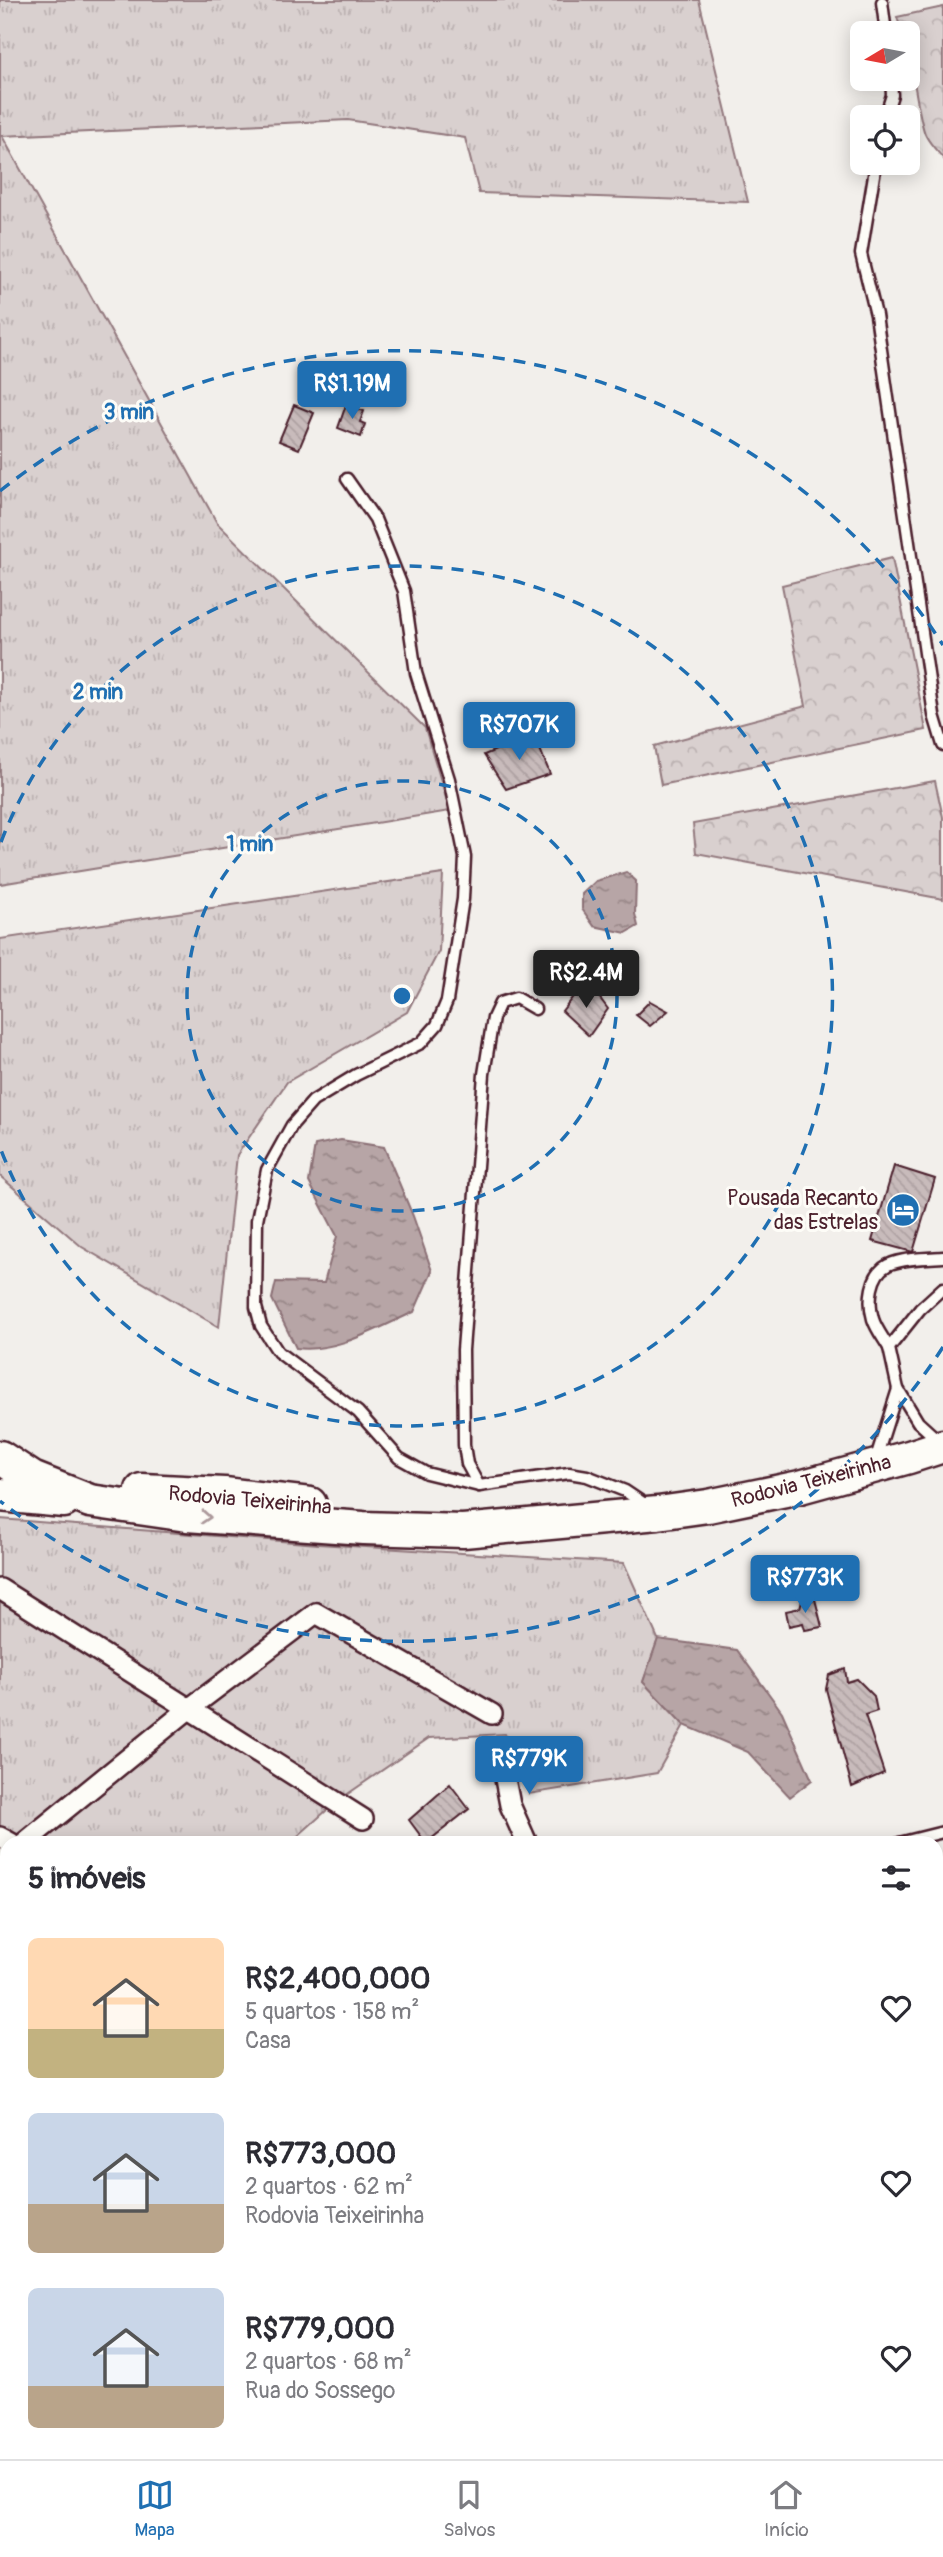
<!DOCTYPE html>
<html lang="pt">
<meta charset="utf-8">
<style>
:root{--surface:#fff;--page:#f2f2f3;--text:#2b2b33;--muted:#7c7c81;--line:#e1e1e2;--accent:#1f6fb2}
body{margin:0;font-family:Pangolin,sans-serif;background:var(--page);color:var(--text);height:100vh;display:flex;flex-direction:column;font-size:26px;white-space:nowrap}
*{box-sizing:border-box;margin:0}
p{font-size:23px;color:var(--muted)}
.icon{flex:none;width:38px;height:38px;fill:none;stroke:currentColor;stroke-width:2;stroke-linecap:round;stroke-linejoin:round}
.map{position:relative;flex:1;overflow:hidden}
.details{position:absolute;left:0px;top:1836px;width:943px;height:625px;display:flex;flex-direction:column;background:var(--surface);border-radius:21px 21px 0 0;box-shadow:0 4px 18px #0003}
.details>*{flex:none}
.needle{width:46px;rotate:260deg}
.fabs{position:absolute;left:850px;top:21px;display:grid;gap:14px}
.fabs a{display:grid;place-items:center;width:70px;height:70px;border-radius:10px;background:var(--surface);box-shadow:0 4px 18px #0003;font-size:35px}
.price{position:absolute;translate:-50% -60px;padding:0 16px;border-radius:7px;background:var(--accent);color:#fff;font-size:23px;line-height:46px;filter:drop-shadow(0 2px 4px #0008)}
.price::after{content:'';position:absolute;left:50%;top:42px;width:21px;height:16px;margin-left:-10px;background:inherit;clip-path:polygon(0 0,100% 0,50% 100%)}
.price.on{background:#222;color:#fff}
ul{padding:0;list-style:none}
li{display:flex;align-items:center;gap:21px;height:175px;padding:0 28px}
li span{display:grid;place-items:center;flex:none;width:196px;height:140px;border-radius:10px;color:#555}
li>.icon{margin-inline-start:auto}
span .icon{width:84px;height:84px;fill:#fffc;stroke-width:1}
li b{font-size:30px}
h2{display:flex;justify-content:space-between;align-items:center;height:84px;padding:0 28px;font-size:30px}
.tab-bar{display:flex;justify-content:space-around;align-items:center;height:98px;border-top:2px solid var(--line);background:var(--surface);font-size:19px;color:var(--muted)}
.tab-bar a{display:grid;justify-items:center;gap:4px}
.tab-bar .on{color:var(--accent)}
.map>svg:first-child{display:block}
.grass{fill:url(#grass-tufts);stroke:#92787d;stroke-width:2}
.forest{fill:url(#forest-crowns);stroke:#92787d;stroke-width:2}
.water{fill:url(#water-ripples);stroke:#8b6f75;stroke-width:2}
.building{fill:url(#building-back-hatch);stroke:#4a1f2b;stroke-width:2}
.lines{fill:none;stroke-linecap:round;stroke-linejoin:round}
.lane-casing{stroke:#4a1f2b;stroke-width:15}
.street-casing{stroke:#4a1f2b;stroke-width:24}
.primary-casing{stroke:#4a1f2b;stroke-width:37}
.path{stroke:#4a1f2b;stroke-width:3.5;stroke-dasharray:2 5;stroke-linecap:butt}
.lane{stroke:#fdfcf7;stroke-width:10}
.street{stroke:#fdfcf7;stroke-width:19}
.primary{stroke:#fdfcf7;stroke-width:32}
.oneway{stroke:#ac999b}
.ring{fill:none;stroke:#1f6fb2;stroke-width:3.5;stroke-dasharray:12 9}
.labels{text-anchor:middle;stroke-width:6;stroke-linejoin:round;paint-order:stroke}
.poi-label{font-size:21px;fill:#4a1f2b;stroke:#fdfcf7;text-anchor:end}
.street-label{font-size:21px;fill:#4a1f2b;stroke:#fdfcf7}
.centre{fill:#1f6fb2;stroke:#fdfcf7;stroke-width:3.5}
.ring-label{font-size:21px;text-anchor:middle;font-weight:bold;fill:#1f6fb2;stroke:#fdfcf7;stroke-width:6;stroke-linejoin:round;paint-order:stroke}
</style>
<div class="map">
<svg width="943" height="2459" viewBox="0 0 943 2459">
<defs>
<pattern id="grass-tufts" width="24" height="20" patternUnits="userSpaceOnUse" patternTransform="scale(1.75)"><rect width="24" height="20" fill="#d9d0cf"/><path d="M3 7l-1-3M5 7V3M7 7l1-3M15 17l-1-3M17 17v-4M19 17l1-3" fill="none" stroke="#bcb2b2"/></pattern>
<pattern id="forest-crowns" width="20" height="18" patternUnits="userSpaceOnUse" patternTransform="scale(1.75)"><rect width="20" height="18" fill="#d9d0cf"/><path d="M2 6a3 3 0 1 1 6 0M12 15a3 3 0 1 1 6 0" fill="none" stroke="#bcb2b2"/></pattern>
<pattern id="water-ripples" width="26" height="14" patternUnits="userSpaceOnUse" patternTransform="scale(1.75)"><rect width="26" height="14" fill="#b7a5a6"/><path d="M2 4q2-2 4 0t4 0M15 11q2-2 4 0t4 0" fill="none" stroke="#978687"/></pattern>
<pattern id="building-back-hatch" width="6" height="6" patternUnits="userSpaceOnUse" patternTransform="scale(1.75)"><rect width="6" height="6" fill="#c8bbbb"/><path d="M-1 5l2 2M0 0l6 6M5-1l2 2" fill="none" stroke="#ada0a1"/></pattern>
</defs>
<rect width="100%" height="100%" fill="#f2efeb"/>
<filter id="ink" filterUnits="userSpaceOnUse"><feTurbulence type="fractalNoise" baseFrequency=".0143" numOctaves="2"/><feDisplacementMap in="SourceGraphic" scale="14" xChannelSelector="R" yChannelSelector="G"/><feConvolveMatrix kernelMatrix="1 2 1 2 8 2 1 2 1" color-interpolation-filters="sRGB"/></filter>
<g filter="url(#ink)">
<g class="grass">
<path d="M0 0H699L748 202 479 193 465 138 348 120 2 136 217 523 425 728 450 811 0 884Z"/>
<path d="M443 874 439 951 407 1012 287 1082 237 1155 219 1327 82 1247 0 1176V939Z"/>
<path d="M0 1519 318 1544 624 1563 658 1639 643 1682 684 1725 657 1773 529 1794 505 1734 429 1738 336 1802 290 1843H7V2052L0 2047Z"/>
</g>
<g class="forest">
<path d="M943 7V158C937 151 930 144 926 136 920 126 908 47 908 33H902L897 17Z"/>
<path d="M892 558 926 730 661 785 654 746 806 706 782 585Z"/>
<path d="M935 781 943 817V899L696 853 693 824Z"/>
</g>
<g class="water">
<path d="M626 872 636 881 635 914 638 926 626 933 594 926 582 909V894L596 881Z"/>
<path d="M341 1140 384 1147 413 1216 432 1271 414 1312C378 1328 336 1353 296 1348L272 1299 276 1282 324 1283 337 1236 309 1182 315 1145Z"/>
<path d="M658 1639 737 1650 782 1712 812 1780 790 1797 748 1752 684 1725 643 1682Z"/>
</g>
<g class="building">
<path d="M294 405 314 413 299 449 279 441Z"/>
<path d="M346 405 364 411 360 422 365 424 361 437 338 428Z"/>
<path d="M534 734 550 774 506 789 484 755Z"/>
<path d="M579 989H593L608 1009 589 1036 562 1011Z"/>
<path d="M650 1001 668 1011 650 1026 636 1015Z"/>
<path d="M894 1166 935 1179 913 1252 872 1241Z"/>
<path d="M815 1599 822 1627 805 1630 803 1623 789 1626 786 1611 800 1608 802 1600Z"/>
<path d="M845 1669 847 1682 857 1679 874 1696 877 1711 865 1715 884 1773 852 1787 826 1689 829 1675Z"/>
<path d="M450 1784 469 1809 426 1843 409 1820Z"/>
</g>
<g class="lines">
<g class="lane-casing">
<g id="lane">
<path d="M882 2 886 33"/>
<path d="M885 117 892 95 891 79"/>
<path d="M876 163 861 254 876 315 934 715 943 745"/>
<path d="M347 479 375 519 404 591 416 673 449 779 465 857 463 899 447 1001 437 1025 421 1043 356 1075 313 1101 292 1125 267 1170 257 1220 256 1307 261 1326 278 1352 358 1412 399 1458 426 1473 479 1486 569 1473 587 1476 625 1491 646 1505"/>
<path d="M889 1348C884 1339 876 1329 873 1319 868 1302 870 1274 888 1265 903 1258 927 1258 943 1257"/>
<path d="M940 1442 918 1422 898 1389 889 1348 920 1309 943 1288"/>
<path d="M876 1458 898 1389"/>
<path d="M479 1486 467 1464 464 1445 463 1350 484 1074 493 1018 500 1003 516 998 535 1009"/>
<path d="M899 1843 943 1832"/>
</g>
</g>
<g class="street-casing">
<g id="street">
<path d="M0 1589 363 1819"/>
<path d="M501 1758 510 1805 527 1843"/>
<path d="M0 1837 11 1843"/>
<path d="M24 1843 190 1708 316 1613 492 1714"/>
<path d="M0 1862 7 1857"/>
<path d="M0 2084 7 2088"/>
<path d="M936 2177 943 2179"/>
<path d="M0 2313 7 2315"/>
<path d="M0 2352 7 2355"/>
<path d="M266 2454 281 2459"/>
<path d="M404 2454 443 2456 468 2454"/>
<path d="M524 2454 528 2459"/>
<path d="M755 2454 758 2459"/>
<path d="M157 2459 160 2454"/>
</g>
</g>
<g class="primary-casing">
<g id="primary">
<path d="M0 1457 32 1478 90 1501 187 1515 363 1528 463 1531 658 1513 708 1506 800 1487 909 1457 943 1446"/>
<path d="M142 1490 224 1494 310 1504"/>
<path d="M0 1495 64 1501"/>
</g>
</g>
<path class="path" d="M0 2442 8 2459"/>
<use href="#lane" class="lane"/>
<use href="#street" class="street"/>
<use href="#primary" class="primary"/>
</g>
<defs><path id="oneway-chevron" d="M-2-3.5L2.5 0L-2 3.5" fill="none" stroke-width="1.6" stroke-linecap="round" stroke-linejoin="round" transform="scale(1.75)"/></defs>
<use class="oneway" href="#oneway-chevron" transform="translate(206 1517) rotate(4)"/>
</g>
<g class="ring">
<circle cx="402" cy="996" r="215"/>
<path d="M1 842A430 430 0 1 1 1 1150"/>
<path d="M943 1347A645 645 0 0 1 0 1501M0 491A645 645 0 0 1 943 645"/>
</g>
<defs>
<g id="hotel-disc" transform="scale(1.75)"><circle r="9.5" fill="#1f6fb2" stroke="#fdfcf7"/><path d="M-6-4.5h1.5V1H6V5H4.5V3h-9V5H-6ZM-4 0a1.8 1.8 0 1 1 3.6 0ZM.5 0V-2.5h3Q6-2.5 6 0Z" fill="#fff"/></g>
</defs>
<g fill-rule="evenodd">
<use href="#hotel-disc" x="903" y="1210"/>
</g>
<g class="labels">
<g class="poi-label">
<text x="878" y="1205">Pousada Recanto<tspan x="878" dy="24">das Estrelas</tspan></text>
</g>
<g class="street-label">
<text transform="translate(811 1481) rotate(-14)" y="7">Rodovia Teixeirinha</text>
<text transform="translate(250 1500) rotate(5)" y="7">Rodovia Teixeirinha</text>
</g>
</g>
<circle cx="402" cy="996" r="10" class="centre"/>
<g class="ring-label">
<text x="129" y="419">3 min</text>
<text x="98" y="699">2 min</text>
<text x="250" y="851">1 min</text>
</g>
</svg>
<div class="fabs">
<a><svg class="needle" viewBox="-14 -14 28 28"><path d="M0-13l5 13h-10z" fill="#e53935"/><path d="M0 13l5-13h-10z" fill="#7c7c81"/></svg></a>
<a><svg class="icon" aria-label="locate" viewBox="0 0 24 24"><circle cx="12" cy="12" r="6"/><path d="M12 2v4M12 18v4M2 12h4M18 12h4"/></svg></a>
</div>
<b class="price" style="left:352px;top:421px">R$1.19M</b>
<b class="price" style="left:519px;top:762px">R$707K</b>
<b class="price on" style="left:586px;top:1010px">R$2.4M</b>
<b class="price" style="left:805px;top:1615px">R$773K</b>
<b class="price" style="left:529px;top:1796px">R$779K</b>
<section class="details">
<h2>5 imóveis<svg class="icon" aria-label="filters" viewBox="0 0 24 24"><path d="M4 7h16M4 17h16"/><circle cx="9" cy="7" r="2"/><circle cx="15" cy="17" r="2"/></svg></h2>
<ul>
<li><span style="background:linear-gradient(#ffd9b3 65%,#c2b280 0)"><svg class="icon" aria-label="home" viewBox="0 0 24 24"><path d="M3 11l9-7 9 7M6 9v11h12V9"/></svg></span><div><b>R$2,400,000</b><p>5 quartos · 158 m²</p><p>Casa</p></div><svg class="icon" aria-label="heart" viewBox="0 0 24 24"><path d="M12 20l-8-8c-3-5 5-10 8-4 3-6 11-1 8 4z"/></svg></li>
<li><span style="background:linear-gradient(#c9d6e8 65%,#b9a48a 0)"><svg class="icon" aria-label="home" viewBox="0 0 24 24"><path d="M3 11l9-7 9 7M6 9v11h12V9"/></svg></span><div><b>R$773,000</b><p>2 quartos · 62 m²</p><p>Rodovia Teixeirinha</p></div><svg class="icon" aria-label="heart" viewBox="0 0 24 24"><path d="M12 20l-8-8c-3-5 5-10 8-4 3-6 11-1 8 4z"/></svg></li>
<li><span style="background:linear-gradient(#c9d6e8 70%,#b9a48a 0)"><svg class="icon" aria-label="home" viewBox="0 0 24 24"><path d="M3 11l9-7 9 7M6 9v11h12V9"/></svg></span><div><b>R$779,000</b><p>2 quartos · 68 m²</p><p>Rua do Sossego</p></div><svg class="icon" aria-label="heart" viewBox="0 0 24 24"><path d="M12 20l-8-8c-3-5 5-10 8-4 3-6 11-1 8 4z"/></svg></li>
</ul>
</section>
</div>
<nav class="tab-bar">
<a class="on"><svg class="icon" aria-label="map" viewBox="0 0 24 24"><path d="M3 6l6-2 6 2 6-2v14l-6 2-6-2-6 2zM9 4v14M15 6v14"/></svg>Mapa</a>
<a><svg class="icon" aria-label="saved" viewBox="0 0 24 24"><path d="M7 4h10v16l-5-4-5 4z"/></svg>Salvos</a>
<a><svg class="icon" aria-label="home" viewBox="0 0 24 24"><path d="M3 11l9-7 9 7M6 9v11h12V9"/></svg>Início</a>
</nav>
